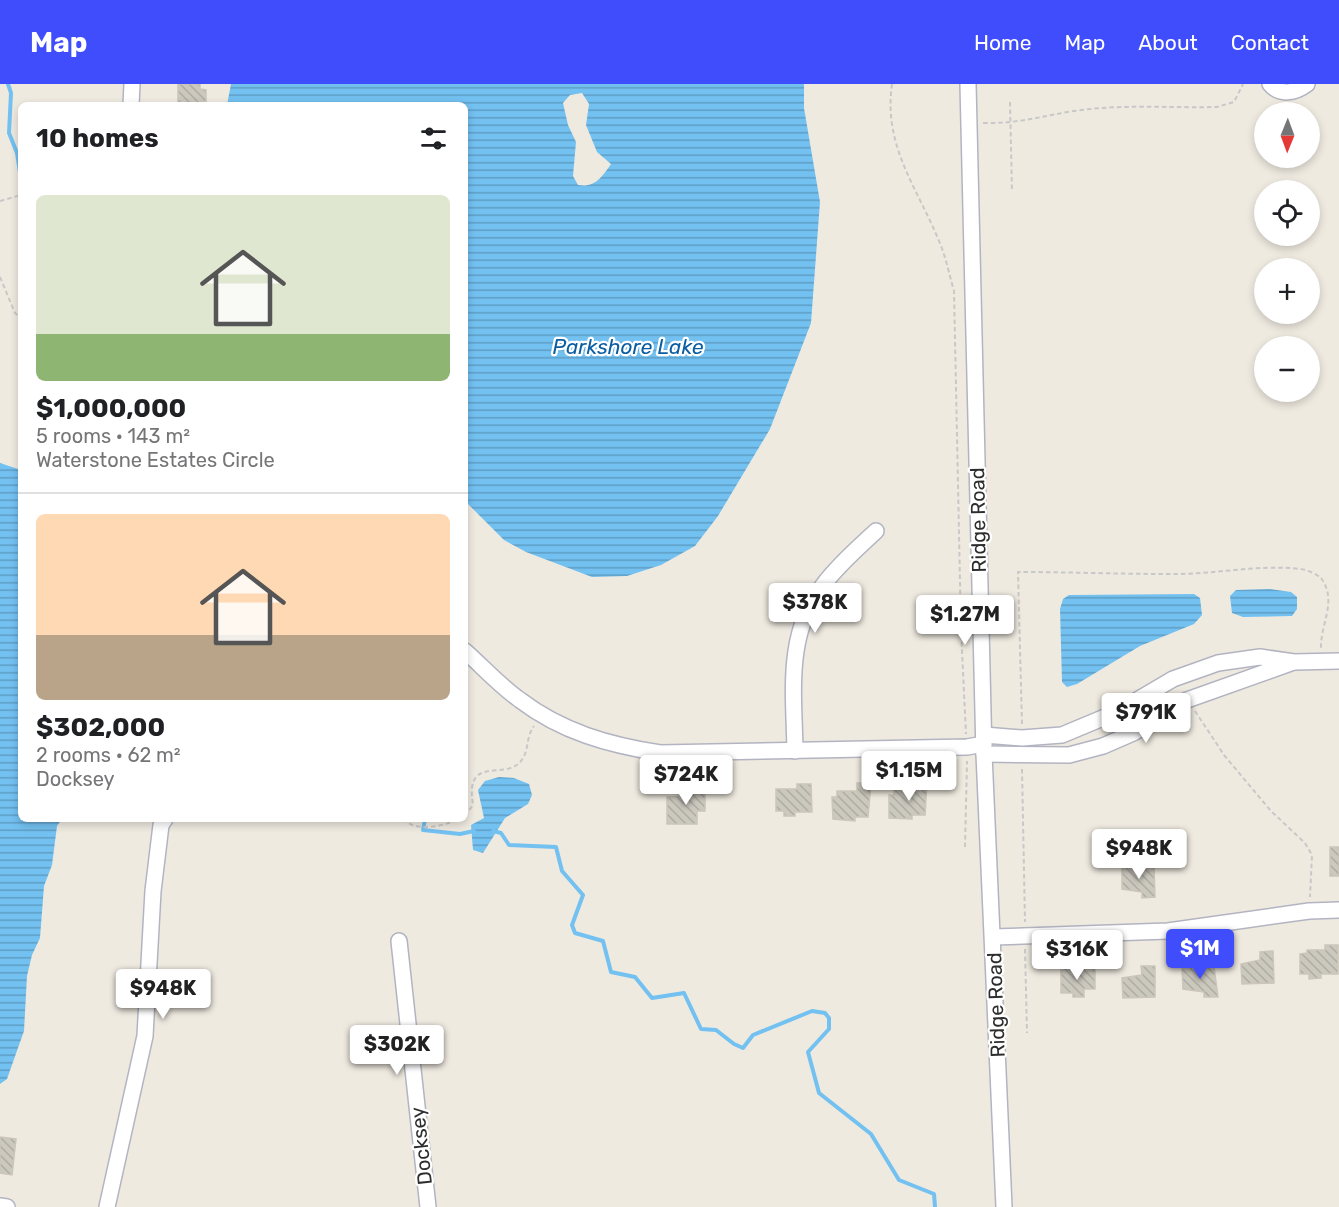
<!DOCTYPE html>
<meta charset="utf-8">
<style>
:root{--surface:#fff;--page:#f6f6f6;--text:#202124;--muted:#757577;--line:#e0e0e0;--accent:#3f4dfd}
body{margin:0;font-family:Rubik,sans-serif;background:var(--page);color:var(--text);height:100vh;display:flex;flex-direction:column;font-size:22px;white-space:nowrap}
*{box-sizing:border-box;margin:0}
p{font-size:20px;color:var(--muted)}
.icon{flex:none;width:33px;height:33px;fill:none;stroke:currentColor;stroke-width:2;stroke-linecap:round;stroke-linejoin:round}
.map{position:relative;flex:1;overflow:hidden}
.sheet{position:absolute;left:18px;top:18px;width:450px;height:720px;display:flex;flex-direction:column;background:var(--surface);border-radius:9px;box-shadow:0 3px 9px #0003}
.sheet>*{flex:none}
.needle{width:39px;rotate:181deg}
.controls{position:absolute;left:1254px;top:18px;display:grid;gap:12px}
.controls a{display:grid;place-items:center;width:66px;height:66px;border-radius:50%;background:var(--surface);box-shadow:0 3px 9px #0003;font-size:30px}
.price{position:absolute;translate:-50% -51px;padding:0 14px;border-radius:6px;background:#fff;color:#222;font-size:20px;line-height:39px;filter:drop-shadow(0 2px 3px #0008)}
.price::after{content:'';position:absolute;left:50%;top:36px;width:18px;height:14px;margin-left:-9px;background:inherit;clip-path:polygon(0 0,100% 0,50% 100%)}
.price.active{background:var(--accent);color:#fff}
ul{padding:0;list-style:none}
li{display:grid;align-content:center;gap:12px;height:318px;padding:0 18px}
li+li{border-top:2px solid var(--line)}
li span{display:grid;place-items:center;height:186px;border-radius:9px;color:#555}
li>.icon{margin-inline-start:auto}
span .icon{width:108px;height:108px;fill:#fffc;stroke-width:1}
li b{font-size:26px}
h2{display:flex;justify-content:space-between;align-items:center;height:72px;padding:0 18px;font-size:26px}
header{display:flex;align-items:center;gap:36px;box-sizing:border-box;height:84px;padding:0 30px;background:var(--accent);color:#fff}
header strong{font-size:28px}
nav{display:flex;gap:33px;margin-inline-start:auto;font-size:21px}
.map>svg:first-child{display:block}
.water{fill:url(#water-rules);fill-rule:evenodd}
.lines{fill:none;stroke-linecap:round;stroke-linejoin:round}
.stream{stroke:#73c1f1;stroke-width:4}
.building{fill:url(#building-back-hatch);stroke:#cbc6b9;stroke-width:1.5}
.minor-casing{stroke:#b3b4c1;stroke-width:18}
.path{stroke:#c8c8c8;stroke-width:2;stroke-dasharray:4.5 3;stroke-linecap:butt}
.minor{stroke:#fff;stroke-width:15}
.labels{text-anchor:middle;stroke-width:4.5;stroke-linejoin:round;paint-order:stroke}
.street-label{font-size:20px;fill:#2d2d2d;stroke:#fff}
.water-label{font-size:21px;font-style:italic;fill:#0c5ea3;stroke:#fff}
</style>
<header>
<strong>Map</strong>
<nav><a>Home</a><a>Map</a><a>About</a><a>Contact</a></nav>
</header>
<div class="map">
<svg width="1339" height="1123" viewBox="0 0 1339 1123">
<defs>
<pattern id="water-rules" width="6" height="5" patternUnits="userSpaceOnUse" patternTransform="scale(1.5)"><rect width="6" height="5" fill="#73c1f1"/><path d="M0 2.5h6" fill="none" stroke="#5f9dc4"/></pattern>
<pattern id="building-back-hatch" width="6" height="6" patternUnits="userSpaceOnUse" patternTransform="scale(1.5)"><rect width="6" height="6" fill="#cbc8be"/><path d="M-1 5l2 2M0 0l6 6M5-1l2 2" fill="none" stroke="#afaca4"/></pattern>
</defs>
<rect width="100%" height="100%" fill="#efeae0"/>
<g class="water">
<path d="M231 0H804V24L820 118 811 239 770 345 718 432 695 462 661 481 627 492 592 493 526 468 504 456 465 417V21H227ZM582 9 589 20 586 41 597 68 611 80C602 93 595 104 578 101L573 92 576 58 568 41 563 19 570 11Z"/>
<path d="M0 379 21 386V735H62L57 742 52 781 44 802 40 854 32 871 27 892 24 947 7 995 0 1000Z"/>
<path d="M1270 505 1291 508 1297 513V525L1292 532 1243 533 1232 529 1230 512 1236 506Z"/>
<path d="M1194 510 1200 514 1202 531 1194 540 1140 562 1077 600 1067 603 1062 598 1060 525 1063 515 1069 511Z"/>
<path d="M499 693 514 694 529 700 532 711 528 720 505 734 483 769 473 766 471 741 484 734 478 706 485 697Z"/>
</g>
<g class="lines">
<g class="stream">
<path d="M8 0 11 9 9 49 17 69 21 95"/>
<path d="M425 735 423 746 460 750 474 747"/>
<path d="M493 747 501 749 509 761 556 763 562 787 583 811 572 841 575 849 603 857 611 888 635 893 652 914 684 909 701 945 716 946 734 960 743 964 753 951 812 927 825 929 829 934V945L808 968 819 1009 871 1050 899 1096 934 1110 935 1123"/>
</g>
</g>
<g class="building">
<path d="M178 0H200V5L206 6V18L202 17 201 21H178Z"/>
<path d="M927 697 925 731H912V735L889 734V711H894V705H914L913 698Z"/>
<path d="M857 699H871L868 733H855V737L833 735 832 713H837V707H857Z"/>
<path d="M797 700H811L812 728H795V732H784V727H776V705H797Z"/>
<path d="M688 701H705V727H697V740H667V713L689 712Z"/>
<rect x="1330" y="763" width="9" height="29"/>
<path d="M1154 782 1155 813 1142 814V808L1122 805V783Z"/>
<path d="M1325 861H1338V890H1321V894L1309 895V890H1300V870L1307 869V866H1325Z"/>
<path d="M1273 867 1274 899 1242 900 1241 880 1260 876V868Z"/>
<path d="M1189 881 1214 883 1218 913H1204V908L1183 905 1182 884H1189Z"/>
<path d="M1141 882H1155V913L1123 914 1122 894 1142 891Z"/>
<path d="M1061 884 1095 885V905H1084V913H1073V909H1061Z"/>
<path d="M0 1053 16 1055 12 1091 0 1089Z"/>
</g>
<g class="lines">
<g class="minor-casing">
<g id="minor">
<path d="M968 0 984 670 1004 1123"/>
<path d="M1270 0C1280 12 1295 9 1307 0"/>
<path d="M131 21 132 0"/>
<path d="M465 567C483 583 500 602 520 616 562 648 609 661 660 669L967 663 984 660"/>
<path d="M984 651 1022 654 1062 651 1117 628 1173 595 1218 579 1260 573 1294 578 1339 577"/>
<path d="M795 667C794 608 785 549 824 500 839 480 858 464 876 447"/>
<path d="M984 670 1069 671 1103 662 1133 649 1187 616 1291 579"/>
<path d="M993 853 1168 847 1309 827 1339 826"/>
<path d="M399 857 428 1123"/>
<path d="M0 1122 7 1123"/>
<path d="M107 1123 145 952 153 807 161 741 165 735"/>
</g>
</g>
<g class="path">
<path d="M892 0C883 62 917 103 939 157 946 173 949 190 954 207L961 546 966 650"/>
<path d="M1010 18 1012 107"/>
<path d="M983 39C1017 40 1042 32 1074 27 1121 20 1170 24 1217 23L1234 18 1243 0"/>
<path d="M0 117 21 111"/>
<path d="M0 193 15 229 21 234"/>
<path d="M1195 627 1224 671 1271 727 1305 759 1312 771 1310 813"/>
<path d="M1022 640 1018 488C1068 488 1118 490 1168 490 1212 491 1257 480 1301 485 1307 486 1317 490 1321 494 1338 517 1320 540 1321 565"/>
<path d="M1022 685 1025 838"/>
<path d="M465 732 473 721C464 667 509 700 523 674 529 664 526 653 534 642"/>
<path d="M403 735C417 749 443 742 459 735"/>
<path d="M965 763 967 677"/>
<path d="M1025 865 1027 949"/>
</g>
<use href="#minor" class="minor"/>
</g>
<g class="labels">
<g class="street-label">
<text transform="translate(978 436) rotate(-91)" y="7">Ridge Road</text>
<text transform="translate(996 921) rotate(-92)" y="7">Ridge Road</text>
<text transform="translate(421 1062) rotate(-96)" y="7">Docksey</text>
</g>
<g class="water-label">
<text x="628" y="270">Parkshore Lake</text>
</g>
</g>
</svg>
<div class="controls">
<a><svg class="needle" viewBox="-14 -14 28 28"><path d="M0-13l5 13h-10z" fill="#e53935"/><path d="M0 13l5-13h-10z" fill="#757577"/></svg></a>
<a><svg class="icon" aria-label="locate" viewBox="0 0 24 24"><circle cx="12" cy="12" r="6"/><path d="M12 2v4M12 18v4M2 12h4M18 12h4"/></svg></a>
<a>+</a>
<a>−</a>
</div>
<b class="price" style="left:815px;top:550px">$378K</b>
<b class="price" style="left:965px;top:562px">$1.27M</b>
<b class="price" style="left:1146px;top:660px">$791K</b>
<b class="price" style="left:909px;top:718px">$1.15M</b>
<b class="price" style="left:686px;top:722px">$724K</b>
<b class="price" style="left:1139px;top:796px">$948K</b>
<b class="price active" style="left:1200px;top:896px">$1M</b>
<b class="price" style="left:1077px;top:897px">$316K</b>
<b class="price" style="left:163px;top:936px">$948K</b>
<b class="price" style="left:397px;top:992px">$302K</b>
<section class="sheet">
<h2>10 homes<svg class="icon" aria-label="filters" viewBox="0 0 24 24"><path d="M4 7h16M4 17h16"/><circle cx="9" cy="7" r="2"/><circle cx="15" cy="17" r="2"/></svg></h2>
<ul>
<li><span style="background:linear-gradient(#dfe7d0 75%,#8fb573 0)"><svg class="icon" aria-label="home" viewBox="0 0 24 24"><path d="M3 11l9-7 9 7M6 9v11h12V9"/></svg></span><div><b>$1,000,000</b><p>5 rooms · 143 m²</p><p>Waterstone Estates Circle</p></div></li>
<li><span style="background:linear-gradient(#ffd9b3 65%,#b9a48a 0)"><svg class="icon" aria-label="home" viewBox="0 0 24 24"><path d="M3 11l9-7 9 7M6 9v11h12V9"/></svg></span><div><b>$302,000</b><p>2 rooms · 62 m²</p><p>Docksey</p></div></li>
</ul>
</section>
</div>
